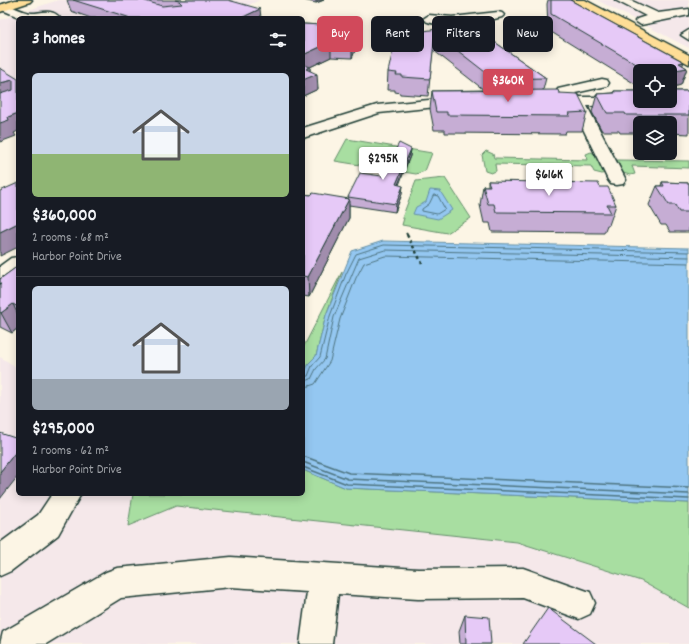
<!DOCTYPE html>
<meta charset="utf-8">
<style>
:root{--surface:#171b24;--page:#242831;--text:#f1f3f6;--muted:#9ea1a6;--line:#363941;--accent:#d1495b}
body{margin:0;font-family:Dekko,sans-serif;background:var(--page);color:var(--text);height:100vh;display:flex;flex-direction:column;font-size:15px;white-space:nowrap}
*{box-sizing:border-box;margin:0}
p{font-size:13px;color:var(--muted)}
.icon{flex:none;width:22px;height:22px;fill:none;stroke:currentColor;stroke-width:2;stroke-linecap:round;stroke-linejoin:round}
.map{position:relative;flex:1;overflow:hidden}
.side{position:absolute;left:16px;top:16px;width:289px;height:480px;display:flex;flex-direction:column;background:var(--surface);border-radius:6px;box-shadow:0 2px 10px #0003}
.side>*{flex:none}
.guide{position:absolute;left:317px;top:16px;width:312px;height:36px;display:flex;gap:8px}
.fabs{position:absolute;left:633px;top:64px;display:grid;gap:8px}
.fabs a{display:grid;place-items:center;width:44px;height:44px;border-radius:6px;background:var(--surface);box-shadow:0 2px 10px #0003;font-size:20px}
.price{position:absolute;translate:-50% -34px;padding:0 9px;border-radius:4px;background:#fff;color:#222;font-size:13px;line-height:26px;filter:drop-shadow(0 1px 2px #0008)}
.price::after{content:'';position:absolute;left:50%;top:24px;width:12px;height:9px;margin-left:-6px;background:inherit;clip-path:polygon(0 0,100% 0,50% 100%)}
.price.current{background:var(--accent);color:#fff}
ul{padding:0;list-style:none}
li{display:grid;align-content:center;gap:8px;height:212px;padding:0 16px}
li+li{border-top:1px solid var(--line)}
li span{display:grid;place-items:center;height:124px;border-radius:6px;color:#555}
li>.icon{margin-inline-start:auto}
span .icon{width:72px;height:72px;fill:#fffc;stroke-width:1}
li b{font-size:17px}
h2{display:flex;justify-content:space-between;align-items:center;height:48px;padding:0 16px;font-size:17px}
.chip{padding:0 14px;border-radius:6px;background:var(--surface);box-shadow:0 2px 10px #0003;font-size:14px;line-height:36px}
.chip.current{background:var(--accent);color:#fff}
.map>svg:first-child{display:block}
.built{fill:#f5e8ea}
.green{fill:#a8dea1;stroke:#648e6a}
.water{fill:#94c7f1;stroke:#6590a5}
.lines{fill:none;stroke-linecap:round;stroke-linejoin:round}
.shore-far1{stroke:#4e7480;stroke-width:1}
.shore{stroke:#4e7480;stroke-width:1.5}
.minor-casing{stroke:#1f3d34;stroke-width:3}
.major-casing{stroke:#1f3d34;stroke-width:3}
.path-far1{stroke:#1f3d34;stroke-width:2;stroke-dasharray:2.5 2.5;stroke-linecap:butt}
.path{stroke:#1f3d34;stroke-width:2.5;stroke-dasharray:3 3;stroke-linecap:butt}
.minor{fill:#fcf5e5;fill-rule:evenodd}
.major{fill:#fedd96;fill-rule:evenodd}
.wall{fill:#c6add4;stroke:#1f3d34}
.shaded-wall{fill:#a18dad;stroke:#1f3d34}
.building{fill:#e6c9f7;stroke:#1f3d34}
</style>
<div class="map">
<svg width="689" height="644" viewBox="0 0 689 644">
<rect width="100%" height="100%" fill="#fcf5e5"/>
<filter id="ink" filterUnits="userSpaceOnUse"><feTurbulence type="fractalNoise" baseFrequency=".025" numOctaves="2"/><feDisplacementMap in="SourceGraphic" scale="8" xChannelSelector="R" yChannelSelector="G"/><feConvolveMatrix kernelMatrix="1 2 1 2 8 2 1 2 1" color-interpolation-filters="sRGB"/></filter>
<g filter="url(#ink)">
<g class="built">
<path d="M58 0H260L219 18H18V105L0 112V20Z"/>
<path d="M597 0H689V48Z"/>
<path d="M0 357 18 368V494H133L128 526 176 506 517 542 641 581 689 608V644H0Z"/>
</g>
<g class="green">
<path d="M347 139 432 153 425 171 416 174 335 161Z"/>
<path d="M486 151 493 154 494 158 588 160 586 154 591 152 597 155 606 172 602 174 594 172 591 166 495 164 496 171 491 173 485 171 482 155Z"/>
<path d="M617 160 689 161V168L632 166 635 174 630 175 623 173Z"/>
<path d="M445 178 471 218 447 233 402 225 404 218H402L416 181Z"/>
<path d="M342 272 326 315 316 356 309 363 303 377V348Z"/>
<path d="M303 470 346 488 689 503V608L641 581 517 542 176 506 128 526 133 494H303Z"/>
</g>
<g class="water">
<path d="M430 190 440 191 452 210 438 219 413 214 416 207 426 202Z"/>
<path d="M383 241 689 248V503L346 488 303 470V377L309 363 316 356 326 315 352 251Z"/>
</g>
<g class="lines">
<g class="shore-far1">
<path d="M434 195 438 196 445 209 437 214 422 211V209L429 204Z"/>
<path d="M303 377 308 376 312 366 320 357 330 316 346 274 356 254 384 245 689 252"/>
<path d="M303 382 311 379 316 369 325 359 334 317 359 258 385 250 689 257"/>
<path d="M303 388 315 384 330 361 340 319 356 278 364 263 385 256 689 263"/>
</g>
<g class="shore">
<path d="M303 456 349 473 689 488"/>
<path d="M303 462 348 479 689 494"/>
<path d="M303 467 347 484 689 499"/>
</g>
<g class="minor-casing">
<g id="minor">
<path d="M615 0H630L658 13 689 9V15L641 25 635 21 637 19 646 16Z"/>
<path d="M4 4C13 6 22 12 31 13 38 14 52 7 60 18H21L0 9V5Z"/>
<path d="M498 12 502 13 504 15 502 17C489 21 432 30 423 19L429 15 452 17Z"/>
<path d="M689 30V40L681 35Z"/>
<path d="M602 79 607 80 609 83 607 86 575 93 580 97H640V101H650L648 104 643 105 587 106 626 180 623 184 617 185 611 184 608 180 572 106 547 105 545 102 547 99 563 98 556 92 558 89Z"/>
<path d="M460 97 465 98 467 101 465 104 379 113 303 138V128L377 105Z"/>
<path d="M18 257V273L7 281 0 283V266L11 258Z"/>
<path d="M52 494H81L58 535 11 571 0 576V543L38 515Z"/>
<path d="M231 557 418 569 523 568 590 592 595 603 590 614 579 619 523 598 418 599 338 594 332 644H300L307 592 231 587 121 598 46 644H0L3 632 106 572 117 568Z"/>
</g>
</g>
<g class="major-casing">
<g id="major">
<path d="M15 0H32L30 2 0 12V5Z"/>
<path d="M571 0H585L689 55V64Z"/>
</g>
</g>
<path class="path-far1" d="M406 233 408 236"/>
<path class="path" d="M407 235 422 263"/>
<use href="#minor" class="minor"/>
<use href="#major" class="major"/>
</g>
<g class="wall">
<path d="M67 0H228L261 18H91L71 11Z"/>
<path d="M303 0H324L316 3Z"/>
<path d="M548 0H570L687 68 681 85 670 71H640V87L548 30 547 4Z"/>
<path d="M303 24 359 27V41L352 58 331 57 310 67V71L318 89 303 96Z"/>
<path d="M469 24 546 78 543 90 559 93 587 112 582 131H566L565 134 445 133V130H434L430 109 432 91 484 90 433 50 428 96 400 94V93L395 92V90H387L388 72 410 38Z"/>
<path d="M614 91H689V134L670 133V123H640V133H620L619 131H602L592 112 597 94 613 93Z"/>
<path d="M411 149 410 156 399 185 402 194 395 212 349 205V218L309 297 303 296V194L348 199V197L382 176Z"/>
<path d="M488 181 600 187 616 205 609 225H607L604 233 492 232 490 223H484L480 205 483 186H488Z"/>
<path d="M662 182 689 183V232H670L666 225H661L649 205 657 186H661Z"/>
<path d="M18 266V328L12 333 0 327V279Z"/>
<path d="M465 615 491 644H460L459 631Z"/>
</g>
<g class="shaded-wall">
<path d="M316 0H324L316 3Z"/>
<path d="M260 9 261 18H241Z"/>
<path d="M359 27V41L352 58V43Z"/>
<path d="M331 42V57L310 67V77L317 74 318 89 303 96V55Z"/>
<path d="M684 62 681 69 687 68 681 85 670 88V71L679 63Z"/>
<path d="M13 80 18 92 0 101V83Z"/>
<path d="M18 113V131L14 133 16 136 0 142V123L8 117Z"/>
<path d="M411 149 410 156 395 192 396 184Z"/>
<path d="M403 186 402 194 395 212 396 204Z"/>
<path d="M349 199V218L309 297 308 277Z"/>
<path d="M18 223V247L0 256V232Z"/>
<path d="M13 304 18 315V328L12 333 1 313Z"/>
<path d="M18 449V476L0 499V472Z"/>
</g>
<g class="building">
<path d="M73 0H142L162 6 182 4 179 1 175 0H228L260 9 241 18H131Z"/>
<path d="M551 0H570L684 62 679 63 687 68 670 71H648L551 14Z"/>
<path d="M303 24 359 27 352 43 331 42 303 55Z"/>
<path d="M469 24 546 78 494 79 435 33 430 79 402 77V75H396L397 73 388 72 396 37 410 38 411 33Z"/>
<path d="M303 64 310 67 306 69 317 74 303 80Z"/>
<path d="M0 68 18 79V113L8 117 9 120 0 123V94L13 90V80L0 83Z"/>
<path d="M558 90 559 93 578 94 587 112 569 113 570 116 447 115V112H436L432 91Z"/>
<path d="M614 91H640V101H670V91H689V115H626L625 113H607L597 94 615 93Z"/>
<path d="M399 143 411 149 396 184 403 186 396 204 348 197 360 173 382 176Z"/>
<path d="M488 181 598 183 600 187H608L616 205H607L611 213 496 212 494 204H488L483 186H490Z"/>
<path d="M662 182 689 183V212H679L675 205H669L657 186H664Z"/>
<path d="M18 183V223L0 232V191Z"/>
<path d="M313 193 349 199 308 277 303 276V194L311 195Z"/>
<path d="M18 266V307L13 304 1 313 0 312V284H1L0 283V279Z"/>
<path d="M0 433 18 439V449L0 472Z"/>
<path d="M548 608 596 644H523Z"/>
<path d="M465 615 489 617 491 644H466Z"/>
</g>
</g>
</svg>
<div class="fabs">
<a><svg class="icon" aria-label="locate" viewBox="0 0 24 24"><circle cx="12" cy="12" r="6"/><path d="M12 2v4M12 18v4M2 12h4M18 12h4"/></svg></a>
<a><svg class="icon" aria-label="layers" viewBox="0 0 24 24"><path d="M12 4l9 5-9 5-9-5zM3 14l9 5 9-5"/></svg></a>
</div>
<b class="price current" style="left:508px;top:103px">$360K</b>
<b class="price" style="left:383px;top:181px">$295K</b>
<b class="price" style="left:549px;top:197px">$616K</b>
<div class="guide">
<a class="chip current">Buy</a>
<a class="chip">Rent</a>
<a class="chip">Filters</a>
<a class="chip">New</a>
</div>
<section class="side">
<h2>3 homes<svg class="icon" aria-label="filters" viewBox="0 0 24 24"><path d="M4 7h16M4 17h16"/><circle cx="9" cy="7" r="2"/><circle cx="15" cy="17" r="2"/></svg></h2>
<ul>
<li><span style="background:linear-gradient(#c9d6e8 65%,#8fb573 0)"><svg class="icon" aria-label="home" viewBox="0 0 24 24"><path d="M3 11l9-7 9 7M6 9v11h12V9"/></svg></span><div><b>$360,000</b><p>2 rooms · 68 m²</p><p>Harbor Point Drive</p></div></li>
<li><span style="background:linear-gradient(#c9d6e8 75%,#9aa5b1 0)"><svg class="icon" aria-label="home" viewBox="0 0 24 24"><path d="M3 11l9-7 9 7M6 9v11h12V9"/></svg></span><div><b>$295,000</b><p>2 rooms · 62 m²</p><p>Harbor Point Drive</p></div></li>
</ul>
</section>
</div>
